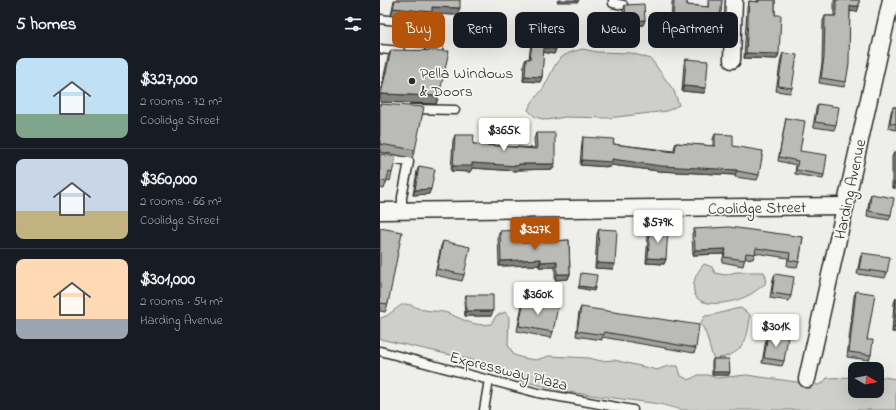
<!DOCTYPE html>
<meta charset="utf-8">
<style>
:root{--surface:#171b24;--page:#242831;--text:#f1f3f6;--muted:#9ea1a6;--line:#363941;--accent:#b45309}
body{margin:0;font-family:"Indie Flower",sans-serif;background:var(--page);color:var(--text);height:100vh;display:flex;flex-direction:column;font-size:15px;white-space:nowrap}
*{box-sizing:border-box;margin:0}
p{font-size:13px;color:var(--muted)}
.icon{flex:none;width:22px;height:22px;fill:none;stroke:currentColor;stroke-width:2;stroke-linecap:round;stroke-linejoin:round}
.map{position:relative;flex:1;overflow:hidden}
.details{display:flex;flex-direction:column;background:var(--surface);width:380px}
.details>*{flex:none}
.banner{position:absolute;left:12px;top:12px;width:380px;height:36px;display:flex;gap:8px}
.needle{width:26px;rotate:99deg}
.tools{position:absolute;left:468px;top:362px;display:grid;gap:8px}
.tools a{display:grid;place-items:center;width:36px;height:36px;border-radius:8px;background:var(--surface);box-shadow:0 4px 16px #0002;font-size:20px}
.price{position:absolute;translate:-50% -34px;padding:0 9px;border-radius:4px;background:#fff;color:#222;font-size:13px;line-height:26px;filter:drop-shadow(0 1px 2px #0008)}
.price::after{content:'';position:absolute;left:50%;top:24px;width:12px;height:9px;margin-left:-6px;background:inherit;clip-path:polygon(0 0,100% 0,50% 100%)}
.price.current{background:var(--accent);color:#fff}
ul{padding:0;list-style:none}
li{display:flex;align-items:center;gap:12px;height:100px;padding:0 16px}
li+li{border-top:1px solid var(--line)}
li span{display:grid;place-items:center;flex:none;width:112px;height:80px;border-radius:8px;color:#555}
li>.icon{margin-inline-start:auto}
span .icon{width:48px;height:48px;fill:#fffc;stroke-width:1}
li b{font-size:17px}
h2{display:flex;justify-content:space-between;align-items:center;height:48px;padding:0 16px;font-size:17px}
.pill{padding:0 14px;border-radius:8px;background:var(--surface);box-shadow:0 4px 16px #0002;font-size:14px;line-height:36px}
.pill.current{background:var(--accent);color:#fff}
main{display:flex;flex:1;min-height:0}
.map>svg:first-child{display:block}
.green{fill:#cececa;stroke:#7c7c7a}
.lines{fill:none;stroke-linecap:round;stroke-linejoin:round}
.service-casing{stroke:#2b2b2b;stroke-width:11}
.minor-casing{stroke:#2b2b2b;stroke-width:19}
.service{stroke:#f6f6f2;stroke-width:8}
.minor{stroke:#f6f6f2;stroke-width:16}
.wall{fill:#a0a09d;stroke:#2b2b2b}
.shaded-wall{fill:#828280;stroke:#2b2b2b}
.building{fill:#babab7;stroke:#2b2b2b}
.poi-dot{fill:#2b2b2b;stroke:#f6f6f2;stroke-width:1.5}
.labels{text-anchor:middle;stroke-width:3.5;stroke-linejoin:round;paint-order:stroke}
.poi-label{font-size:16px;fill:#2b2b2b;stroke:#f6f6f2;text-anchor:start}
.street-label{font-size:16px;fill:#2b2b2b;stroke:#f6f6f2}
</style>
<main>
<section class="details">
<h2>5 homes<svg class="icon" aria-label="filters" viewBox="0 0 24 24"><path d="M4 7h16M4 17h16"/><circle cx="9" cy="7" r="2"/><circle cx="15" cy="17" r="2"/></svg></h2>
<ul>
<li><span style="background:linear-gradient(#bfe0f5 70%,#7fa58c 0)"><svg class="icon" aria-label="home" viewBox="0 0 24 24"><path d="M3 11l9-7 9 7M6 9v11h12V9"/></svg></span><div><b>$327,000</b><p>2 rooms · 72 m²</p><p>Coolidge Street</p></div></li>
<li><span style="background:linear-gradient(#c9d6e8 65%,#c2b280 0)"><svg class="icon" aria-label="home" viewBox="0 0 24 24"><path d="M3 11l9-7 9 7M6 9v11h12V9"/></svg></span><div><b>$360,000</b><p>2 rooms · 66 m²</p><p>Coolidge Street</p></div></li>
<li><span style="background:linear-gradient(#ffd9b3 75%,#9aa5b1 0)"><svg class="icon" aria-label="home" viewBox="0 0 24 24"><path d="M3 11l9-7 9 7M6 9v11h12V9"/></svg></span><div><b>$301,000</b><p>2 rooms · 54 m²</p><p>Harding Avenue</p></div></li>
</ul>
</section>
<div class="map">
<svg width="516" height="410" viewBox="0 0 516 410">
<rect width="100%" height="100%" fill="#eeeeea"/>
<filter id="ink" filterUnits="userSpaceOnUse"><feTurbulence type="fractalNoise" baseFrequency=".025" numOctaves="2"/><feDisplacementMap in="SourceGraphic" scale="8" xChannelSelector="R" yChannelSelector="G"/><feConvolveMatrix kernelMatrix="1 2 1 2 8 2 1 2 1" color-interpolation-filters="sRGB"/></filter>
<g filter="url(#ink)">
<g class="green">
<path d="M203 49 217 52 251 53 271 59 294 91 299 105 287 111 228 118 185 117 167 120 155 117 148 110C152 100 159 95 164 87 177 64 174 55 203 49Z"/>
<path d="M324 264 332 267 335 273 345 275 356 272H384L386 277 385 284C379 288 374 293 367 296 356 302 318 311 314 292 312 281 317 272 324 264Z"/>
<path d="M24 304C32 304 37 309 45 310 53 312 61 310 70 314 84 320 95 327 111 324L116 316 125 312 129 317 128 345 134 355 143 358 156 360 169 356 209 358 221 361 234 360 277 370 288 366H298L301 376 309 380 318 375H328L337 378 366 375 438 385 443 383 447 378 475 377V391H497V376L516 379V410H302L280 404 188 392 138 380 93 360 0 339V318C11 316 14 308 24 304Z"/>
<path d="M361 308 370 315C368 342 363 355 334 359 328 348 329 333 320 324L325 316C338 315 347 310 361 308Z"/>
</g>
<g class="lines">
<g class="service-casing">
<g id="service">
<path d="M233 0V3L243 5"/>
<path d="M0 19 60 26 58 52 48 53"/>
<path d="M0 49 20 51"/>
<path d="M33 109 75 110"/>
<path d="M0 157 29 162 22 197V211"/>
<path d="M0 351 158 393 253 410"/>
<path d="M104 410 109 380"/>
</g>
</g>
<g class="minor-casing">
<g id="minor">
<path d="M352 60 354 0"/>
<path d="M0 211 465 206"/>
<path d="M427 379 511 0"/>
</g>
</g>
<use href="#service" class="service"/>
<use href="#minor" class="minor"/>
</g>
<g class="wall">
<path d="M14 0H80L77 15 51 14 49 19 11 15Z"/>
<path d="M293 0H307V5L328 7V0H342L339 29 337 34 314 31 315 24 291 22 292 2Z"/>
<path d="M377 0H395V15L397 59 364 58 367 7 369 1 377 2Z"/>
<path d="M454 0H479V6L477 12 470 11 466 82 464 87 439 83 442 63 443 21 445 16H454Z"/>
<path d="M245 5 265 20 263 25 244 27 243 11Z"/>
<path d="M156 14 176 49 174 54 163 52 162 77 160 82 143 81 144 63 146 59H149L154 19Z"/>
<path d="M31 20 49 48 28 46V28Z"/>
<path d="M11 50 59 96 56 104 0 102V94L8 57Z"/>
<path d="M403 53 412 88 410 93 396 91 401 58Z"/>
<path d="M306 59 326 88 324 93 302 91 304 64Z"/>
<path d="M0 104 35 150 32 158 0 152Z"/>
<path d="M438 104 456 125 454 130 433 127 436 109Z"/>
<path d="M513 107H516V130L508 128 511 112Z"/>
<path d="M406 118 420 151 444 175 443 179 415 174 416 165 398 161 405 123Z"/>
<path d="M156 133 173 169 137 170V171L92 168 90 172 71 171 73 140 75 135 93 144 155 148 154 139Z"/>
<path d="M335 134 353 146 379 175 377 180 355 177V175L279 171 231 165 230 167 200 165 202 142 203 137 233 144 294 151V148L296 143 333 146V139Z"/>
<path d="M514 152H516V188H512V157Z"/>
<path d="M0 154 12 173 10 181 7 180 4 189 0 188Z"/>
<path d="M39 166 49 194 33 195 37 171Z"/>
<path d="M491 194 511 215 509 220 487 216 489 200Z"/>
<path d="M0 228 8 304 5 312 0 311Z"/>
<path d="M219 229 233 269 215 268 217 234Z"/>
<path d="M270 229 286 259 284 264 266 263 268 235Z"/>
<path d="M314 229 423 237 419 262 417 267 407 266 408 258 375 253 373 259 365 258 363 266 342 262 344 254 313 255 312 234Z"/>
<path d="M120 231 142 243 189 240 190 274 188 279 175 280V267H159V265L119 266 118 236Z"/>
<path d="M63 241 84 275 82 281 55 275 61 246Z"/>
<path d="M482 253 507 273 505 278 477 274 480 258Z"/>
<path d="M395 274 411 296 409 301 390 298 393 279Z"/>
<path d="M476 291 491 355 489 360 467 357 474 296Z"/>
<path d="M86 295 111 316H85L84 301Z"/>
<path d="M516 298V332H512L514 303Z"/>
<path d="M144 299 173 332 171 338 137 331 142 305Z"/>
<path d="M201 307 316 348 314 353 222 337V340L196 336 199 312Z"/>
<path d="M388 334 404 361 402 366 382 363 386 339Z"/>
<path d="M333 359 349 375H332V362Z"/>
</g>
<g class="shaded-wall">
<path d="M178 0H199L198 2H177Z"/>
<path d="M470 6H479L477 12 468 11Z"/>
<path d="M52 7 80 8 77 15 51 14 49 19 11 15 13 8Z"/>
<path d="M293 18 316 19 315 24 291 22Z"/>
<path d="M265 20 263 25 244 27 246 21Z"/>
<path d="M316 27 339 29 337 34 314 31Z"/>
<path d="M31 39 52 41 49 48 28 46Z"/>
<path d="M164 48 176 49 174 54 162 52Z"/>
<path d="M366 53 399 54 397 59 364 58Z"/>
<path d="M145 76 162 77 160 82 143 81Z"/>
<path d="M304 86 326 88 324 93 302 91Z"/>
<path d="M1 94 59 96 56 104 0 102V98Z"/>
<path d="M232 159 357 170 355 175 279 171 231 165 230 167 200 165 202 160Z"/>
<path d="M92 163 139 164H175L173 169 137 170V171L92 168 90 172 71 171 73 166Z"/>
<path d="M514 183H516V188H512Z"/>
<path d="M51 189 49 194 33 195 35 190Z"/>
<path d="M346 249 344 254 313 255 315 250Z"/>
<path d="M268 258 286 259 284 264 266 263Z"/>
<path d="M161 259 159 265 119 266 121 261Z"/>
<path d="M177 261 175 267H159L161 262Z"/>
<path d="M217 263 235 264 233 269 215 268Z"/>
<path d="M177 274H190L188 279 175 280Z"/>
<path d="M199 286 215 288 214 291 198 288Z"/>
<path d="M86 311H113L111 316H85Z"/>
<path d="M514 327H516V332H512Z"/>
<path d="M333 372H350L349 375H332Z"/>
</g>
<g class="building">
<path d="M15 0H80V8L52 7V12L13 8Z"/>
<path d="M294 0H307V5L329 7V0H342L339 29 316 27V19L293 18Z"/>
<path d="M379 0H395V15H401L399 54 366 53 369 1 379 2Z"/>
<path d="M456 0H479V6H470L469 64 466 82 441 78 444 58 445 16H456Z"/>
<path d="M264 4 265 20 246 21 245 5Z"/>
<path d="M156 14 179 17 176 49 164 48 162 77 145 76 146 59H150Z"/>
<path d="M31 20 52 23V41L31 39Z"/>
<path d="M11 50 69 51 59 96 1 94Z"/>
<path d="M403 53 417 55 412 88 398 86Z"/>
<path d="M306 59 328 61 326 88 304 86Z"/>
<path d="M0 104 44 107 35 150 0 144V145Z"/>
<path d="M438 104 459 107 456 125 435 122Z"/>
<path d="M513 107H516V124L510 123Z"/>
<path d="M406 118 425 121 420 151 447 155 444 175 416 170 418 161 399 157Z"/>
<path d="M156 133H175V164H139L138 166 92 163V166H73L75 135H94L93 144 157 149Z"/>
<path d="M335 134 353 135V146L383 151 379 175 357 171V170L281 166 232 159V162L202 160 203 137 234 139 233 144 295 152 296 143 335 146Z"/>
<rect x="514" y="152" width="2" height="31"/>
<path d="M0 154 16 157 12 173 9 172 6 182 0 180Z"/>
<path d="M39 166 55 169 51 189 35 190Z"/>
<path d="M491 194 514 198 511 215 489 211Z"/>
<path d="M349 227 423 237 419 262 409 260 410 253 376 248 375 254 366 253 365 260 344 257 346 249 315 250 314 229Z"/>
<path d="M0 228 22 232 8 304 0 303Z"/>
<path d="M219 229 237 230 235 264 217 263Z"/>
<path d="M270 229 288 230 286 259 268 258Z"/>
<path d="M141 230 142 243 189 240 190 274H177V261L161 262V259L121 261 120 231Z"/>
<path d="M63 241 90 247 84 275 57 269Z"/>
<path d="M482 253 510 257 507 273 479 269Z"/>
<path d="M201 273 217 275 215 288 199 286Z"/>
<path d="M395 274 414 277 411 296 392 293Z"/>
<path d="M476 291 495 294 487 340H493L491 355 469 352Z"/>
<rect x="86" y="295" width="27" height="16"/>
<path d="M516 298V327H514Z"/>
<path d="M144 299 178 306 173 332 139 326Z"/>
<path d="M201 307 319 325 316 348 224 332V335L197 331Z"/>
<path d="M388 334 408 337 404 361 384 358Z"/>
<path d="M333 359H349L350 372H333Z"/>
</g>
</g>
<circle class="poi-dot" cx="32" cy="81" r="4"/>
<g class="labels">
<g class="poi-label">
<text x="40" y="78">Pella Windows<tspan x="40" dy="18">&amp; Doors</tspan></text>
</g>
<g class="street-label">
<text transform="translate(469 189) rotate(-78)" y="6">Harding Avenue</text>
<text transform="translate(377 207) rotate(-1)" y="6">Coolidge Street</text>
<text transform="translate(129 370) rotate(14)" y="6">Expressway Plaza</text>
</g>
</g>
</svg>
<div class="tools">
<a><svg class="needle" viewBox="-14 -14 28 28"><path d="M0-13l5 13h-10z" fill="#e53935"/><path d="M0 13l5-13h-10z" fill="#9ea1a6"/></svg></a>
</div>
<b class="price" style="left:124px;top:152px">$365K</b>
<b class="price" style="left:278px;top:244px">$579K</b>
<b class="price current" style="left:155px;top:251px">$327K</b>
<b class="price" style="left:158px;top:316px">$360K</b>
<b class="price" style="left:396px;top:348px">$301K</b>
<div class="banner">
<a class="pill current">Buy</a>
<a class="pill">Rent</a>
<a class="pill">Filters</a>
<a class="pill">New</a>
<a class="pill">Apartment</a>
</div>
</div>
</main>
